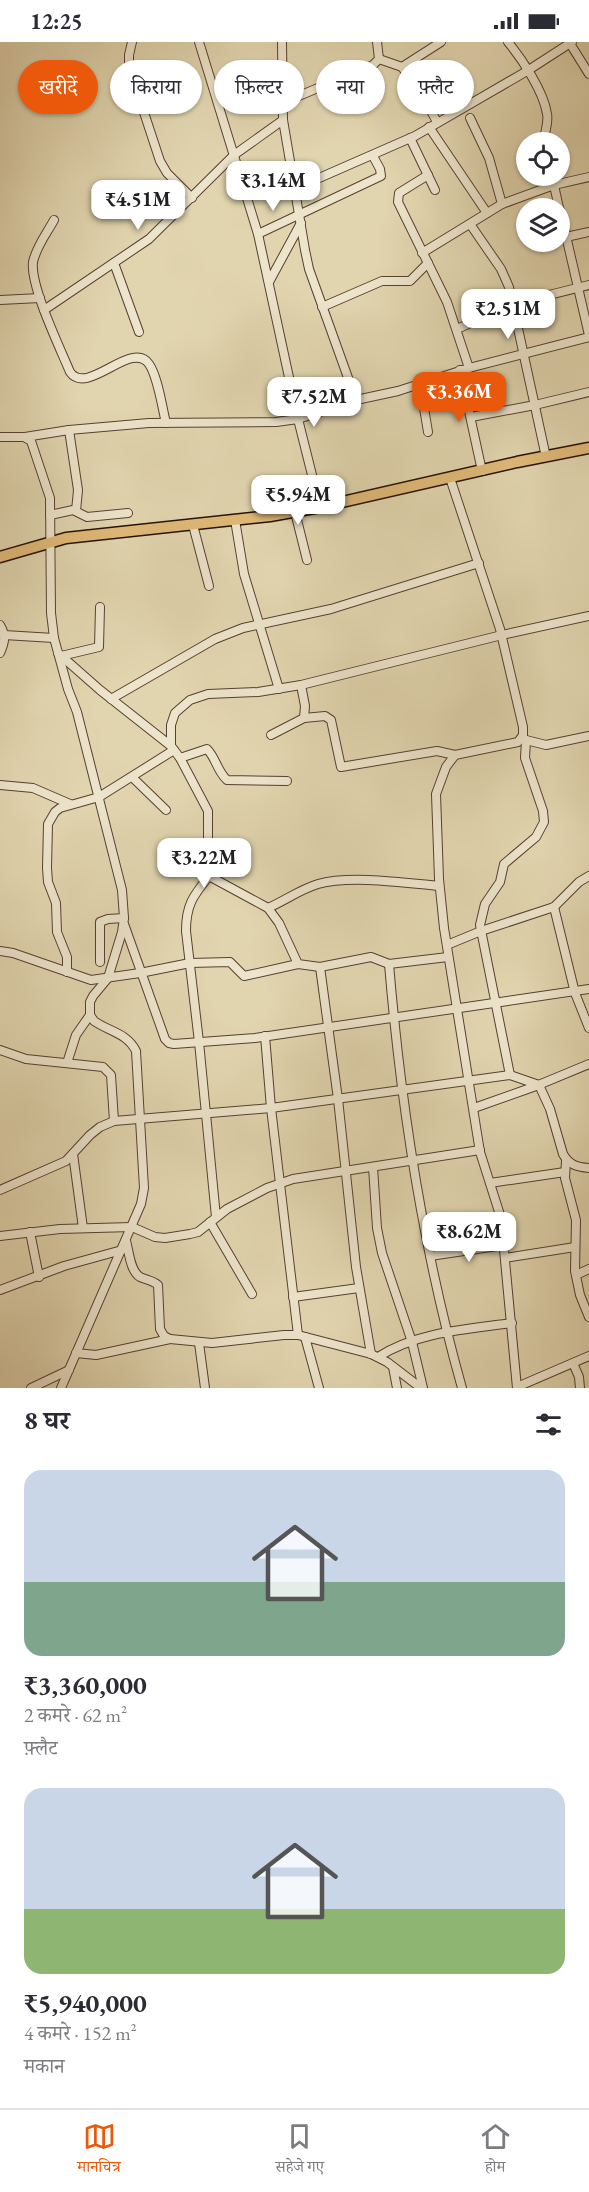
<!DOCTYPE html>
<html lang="hi">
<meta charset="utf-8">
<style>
:root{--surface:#fff;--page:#f7f7f7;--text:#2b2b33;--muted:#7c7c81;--line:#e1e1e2;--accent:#ea580c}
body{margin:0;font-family:"EB Garamond","Noto Serif Devanagari",serif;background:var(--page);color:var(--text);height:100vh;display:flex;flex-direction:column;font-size:22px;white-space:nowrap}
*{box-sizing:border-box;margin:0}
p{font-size:20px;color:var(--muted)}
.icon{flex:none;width:33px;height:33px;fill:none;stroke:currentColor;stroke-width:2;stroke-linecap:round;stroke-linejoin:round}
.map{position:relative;height:1346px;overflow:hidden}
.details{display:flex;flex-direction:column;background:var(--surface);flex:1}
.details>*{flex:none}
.top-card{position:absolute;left:18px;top:18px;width:554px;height:54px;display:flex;gap:12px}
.buttons{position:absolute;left:516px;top:90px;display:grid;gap:12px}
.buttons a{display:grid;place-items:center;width:54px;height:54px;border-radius:50%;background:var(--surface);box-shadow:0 2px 4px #0004;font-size:30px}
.price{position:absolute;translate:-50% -51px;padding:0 14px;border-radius:12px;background:#fff;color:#222;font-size:20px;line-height:39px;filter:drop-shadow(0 2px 3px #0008)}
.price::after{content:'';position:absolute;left:50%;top:36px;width:18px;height:14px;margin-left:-9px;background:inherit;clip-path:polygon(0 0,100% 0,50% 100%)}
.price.current{background:var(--accent);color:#fff}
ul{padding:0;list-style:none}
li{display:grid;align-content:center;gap:12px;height:318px;padding:0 24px}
li span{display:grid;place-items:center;height:186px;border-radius:18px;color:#555}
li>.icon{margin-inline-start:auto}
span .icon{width:108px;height:108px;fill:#fffc;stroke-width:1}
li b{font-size:26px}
h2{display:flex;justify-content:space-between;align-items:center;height:72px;padding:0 24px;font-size:26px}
.tag{padding:0 21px;border-radius:27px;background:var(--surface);box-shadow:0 2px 4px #0004;font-size:21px;line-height:54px}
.tag.current{background:var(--accent);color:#fff}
.status{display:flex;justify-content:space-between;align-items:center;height:42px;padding:0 30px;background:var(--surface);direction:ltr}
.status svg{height:16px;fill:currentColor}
.menu{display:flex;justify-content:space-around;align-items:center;height:84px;border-top:2px solid var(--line);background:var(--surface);font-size:16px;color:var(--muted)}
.menu a{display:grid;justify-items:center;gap:3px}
.menu .current{color:var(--accent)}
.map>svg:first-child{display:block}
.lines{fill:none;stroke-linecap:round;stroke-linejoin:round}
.minor-casing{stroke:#564031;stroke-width:10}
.major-casing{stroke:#270f07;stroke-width:13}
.minor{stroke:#ece4cb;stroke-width:8}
.major{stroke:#e0ba78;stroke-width:10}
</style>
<div class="status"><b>12:25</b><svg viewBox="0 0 49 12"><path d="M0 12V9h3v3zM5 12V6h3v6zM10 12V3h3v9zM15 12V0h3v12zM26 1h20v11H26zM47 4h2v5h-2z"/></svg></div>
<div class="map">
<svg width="589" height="1346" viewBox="0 0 589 1346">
<rect width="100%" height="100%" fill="#e1d5af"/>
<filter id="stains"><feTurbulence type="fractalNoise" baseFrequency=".00333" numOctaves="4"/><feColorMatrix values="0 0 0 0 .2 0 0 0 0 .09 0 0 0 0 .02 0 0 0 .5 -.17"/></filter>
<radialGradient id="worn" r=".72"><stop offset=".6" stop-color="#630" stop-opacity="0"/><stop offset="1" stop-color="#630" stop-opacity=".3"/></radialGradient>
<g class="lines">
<g class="minor-casing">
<g id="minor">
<path d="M132 0 129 13V25L160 119 167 131 192 156"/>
<path d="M199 0 258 192 298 377 320 465"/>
<path d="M282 0 283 78 305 208 309 227 356 358"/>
<path d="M508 0C522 17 544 50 547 72 549 81 544 91 544 100"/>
<path d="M569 0 589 32"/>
<path d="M379 17 402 25 422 52 437 80"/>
<path d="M402 25 441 0"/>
<path d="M282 61 373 23 379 17 377 0"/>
<path d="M470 76 489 116 502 162"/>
<path d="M429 85 487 171"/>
<path d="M410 96 435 148"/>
<path d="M428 133 399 151 398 160 447 260 469 326"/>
<path d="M552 134 559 166"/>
<path d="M294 147 415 94 527 29 572 0"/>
<path d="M560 168 589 293"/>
<path d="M54 178C47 191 36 205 33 220 30 244 60 306 70 330 87 355 132 297 149 322 158 335 162 365 166 381"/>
<path d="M470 182 501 227 509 245 546 415"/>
<path d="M258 192 381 134 380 127 373 114"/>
<path d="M566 195 589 190"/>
<path d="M422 211 502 162 554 143 589 135"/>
<path d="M114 221 139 290"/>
<path d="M269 240 301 181"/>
<path d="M0 258 40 256"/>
<path d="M322 265 382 239H410L428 221"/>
<path d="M44 268 149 197 234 113 283 78"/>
<path d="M457 287 513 262 589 243"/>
<path d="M460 328 482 429"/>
<path d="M420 342 428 390"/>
<path d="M471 375 535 363 589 350"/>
<path d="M69 388 78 448 76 469"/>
<path d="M0 395H24L31 399 50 456 51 571 54 596 68 647 77 670 122 848 124 876 122 890 108 936 93 954 90 960V973L94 979C110 990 127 991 136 1009L144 1146 141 1162 61 1346"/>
<path d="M25 395 69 388 149 381 276 380 298 377 356 358 398 349 469 326 589 295"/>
<path d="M450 436 500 587 523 685V693L518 700 455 713 446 725 436 752 439 837 444 886 480 1110 501 1176 517 1346"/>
<path d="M295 470 307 518"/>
<path d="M50 473 73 468 87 475 128 471"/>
<path d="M235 478 244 532 279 647"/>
<path d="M193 483 209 544"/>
<path d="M0 583C6 593 5 600 0 611"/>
<path d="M4 593 54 596"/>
<path d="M58 611 100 648 171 704 180 716 208 769V823L209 834 268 866 279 881 298 922 320 925 371 915 389 922 448 915"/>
<path d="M61 614 99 605 100 565"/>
<path d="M111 657 215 597 243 586 331 567 479 521"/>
<path d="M304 676 325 674 331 678 341 725 437 709 455 713"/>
<path d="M271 693 304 676 305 664 301 643"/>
<path d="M522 697 546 703 589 694"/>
<path d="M171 704V683L175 671 190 658 208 652 258 650 301 643 502 593 589 574"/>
<path d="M180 716 207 707C216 716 217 729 227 738L287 739"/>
<path d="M132 735 166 768"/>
<path d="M0 743 33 746 70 762"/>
<path d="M209 834C193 854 186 863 186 889L199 1000 216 1175"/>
<path d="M554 865 575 951 589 986"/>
<path d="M268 866C284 859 301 847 318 842 350 833 406 841 439 844"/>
<path d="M124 882 165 997 169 1001 174 1002 255 996 589 947"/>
<path d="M447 903 481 889 554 865 579 840 589 834"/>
<path d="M0 909 13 911 91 938 140 931 190 921 230 920 244 934 298 922"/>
<path d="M100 920V880L108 877 124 876"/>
<path d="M389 922C401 1065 423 1208 462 1346"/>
<path d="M320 925 338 1057 356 1225 371 1312"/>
<path d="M67 930V915L57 890 56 861 48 840 47 826 48 782 55 770 60 766 99 755 174 708"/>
<path d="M265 994 271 1066 298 1293"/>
<path d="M0 1008 26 1017 103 1025 111 1033 114 1079"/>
<path d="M67 1021 76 993 90 973"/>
<path d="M510 1033 480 883 485 862 500 840 504 822 536 795 544 780 543 769 525 716 526 698"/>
<path d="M474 1066 536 1044 589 1022"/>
<path d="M73 1112 83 1186"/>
<path d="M566 1119 565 1136 576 1178 575 1229 580 1253 589 1275"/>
<path d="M373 1125 377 1186 382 1211 412 1300 423 1346"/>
<path d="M490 1141 565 1130"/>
<path d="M0 1148 66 1119 90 1093 100 1085 114 1079 271 1066 510 1033 539 1043 550 1067 563 1112C569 1123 577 1125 589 1126"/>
<path d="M210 1180 252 1252"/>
<path d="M30 1190 39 1235"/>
<path d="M0 1194 60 1187 132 1185 155 1195 165 1196 190 1192 198 1190 227 1167 267 1146 293 1137 480 1108"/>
<path d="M126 1199C129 1209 130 1229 140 1235 146 1238 152 1238 158 1243L160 1287 164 1294 170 1297 212 1301 284 1293H298L371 1312 387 1320 421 1346"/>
<path d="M430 1214 504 1203"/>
<path d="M505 1216 575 1205"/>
<path d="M576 1233 589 1227"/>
<path d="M0 1248 64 1224 122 1208"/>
<path d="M293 1255 359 1246"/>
<path d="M305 1295 319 1346"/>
<path d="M199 1301 205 1346"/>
<path d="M76 1311 96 1313 170 1297"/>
<path d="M378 1315C416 1290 468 1287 512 1281"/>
<path d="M573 1321 579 1335 580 1346"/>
<path d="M393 1325 397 1346"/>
<path d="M517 1345 589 1314"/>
<path d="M31 1346 69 1328"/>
</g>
</g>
<g class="major-casing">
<path id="major" d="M0 515 66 496 270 474 320 465 517 420 589 406"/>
</g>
<use href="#minor" class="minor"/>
<use href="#major" class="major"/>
</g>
<rect width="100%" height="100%" filter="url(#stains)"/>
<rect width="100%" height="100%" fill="url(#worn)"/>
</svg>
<div class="buttons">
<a><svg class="icon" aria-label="locate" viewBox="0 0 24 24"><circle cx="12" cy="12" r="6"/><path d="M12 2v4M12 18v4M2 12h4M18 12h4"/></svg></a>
<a><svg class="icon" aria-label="layers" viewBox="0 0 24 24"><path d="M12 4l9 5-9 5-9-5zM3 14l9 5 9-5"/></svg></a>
</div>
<b class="price" style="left:273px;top:170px">₹3.14M</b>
<b class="price" style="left:138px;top:189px">₹4.51M</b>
<b class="price" style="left:508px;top:298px">₹2.51M</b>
<b class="price current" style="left:459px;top:381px">₹3.36M</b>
<b class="price" style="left:314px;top:386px">₹7.52M</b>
<b class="price" style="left:298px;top:484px">₹5.94M</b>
<b class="price" style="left:204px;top:847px">₹3.22M</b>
<b class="price" style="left:469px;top:1221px">₹8.62M</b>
<div class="top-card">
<a class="tag current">खरीदें</a>
<a class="tag">किराया</a>
<a class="tag">फ़िल्टर</a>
<a class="tag">नया</a>
<a class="tag">फ़्लैट</a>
</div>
</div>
<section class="details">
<h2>8 घर<svg class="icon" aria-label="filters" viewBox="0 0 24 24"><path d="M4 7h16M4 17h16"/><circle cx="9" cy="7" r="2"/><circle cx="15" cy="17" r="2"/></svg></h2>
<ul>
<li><span style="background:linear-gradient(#c9d6e8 60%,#7fa58c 0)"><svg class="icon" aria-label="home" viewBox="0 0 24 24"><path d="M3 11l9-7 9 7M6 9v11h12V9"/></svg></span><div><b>₹3,360,000</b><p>2 कमरे · 62 m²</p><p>फ़्लैट</p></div></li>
<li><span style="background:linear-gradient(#c9d6e8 65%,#8fb573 0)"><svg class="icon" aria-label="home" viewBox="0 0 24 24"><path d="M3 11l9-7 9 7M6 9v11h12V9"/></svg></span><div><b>₹5,940,000</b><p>4 कमरे · 152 m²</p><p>मकान</p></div></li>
</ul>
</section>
<nav class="menu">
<a class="current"><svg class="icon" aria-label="map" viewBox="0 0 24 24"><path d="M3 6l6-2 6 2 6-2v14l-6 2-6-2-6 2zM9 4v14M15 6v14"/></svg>मानचित्र</a>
<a><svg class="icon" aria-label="saved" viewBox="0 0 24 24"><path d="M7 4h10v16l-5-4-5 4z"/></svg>सहेजे गए</a>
<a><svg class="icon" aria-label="home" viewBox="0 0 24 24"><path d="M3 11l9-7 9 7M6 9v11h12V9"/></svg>होम</a>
</nav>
